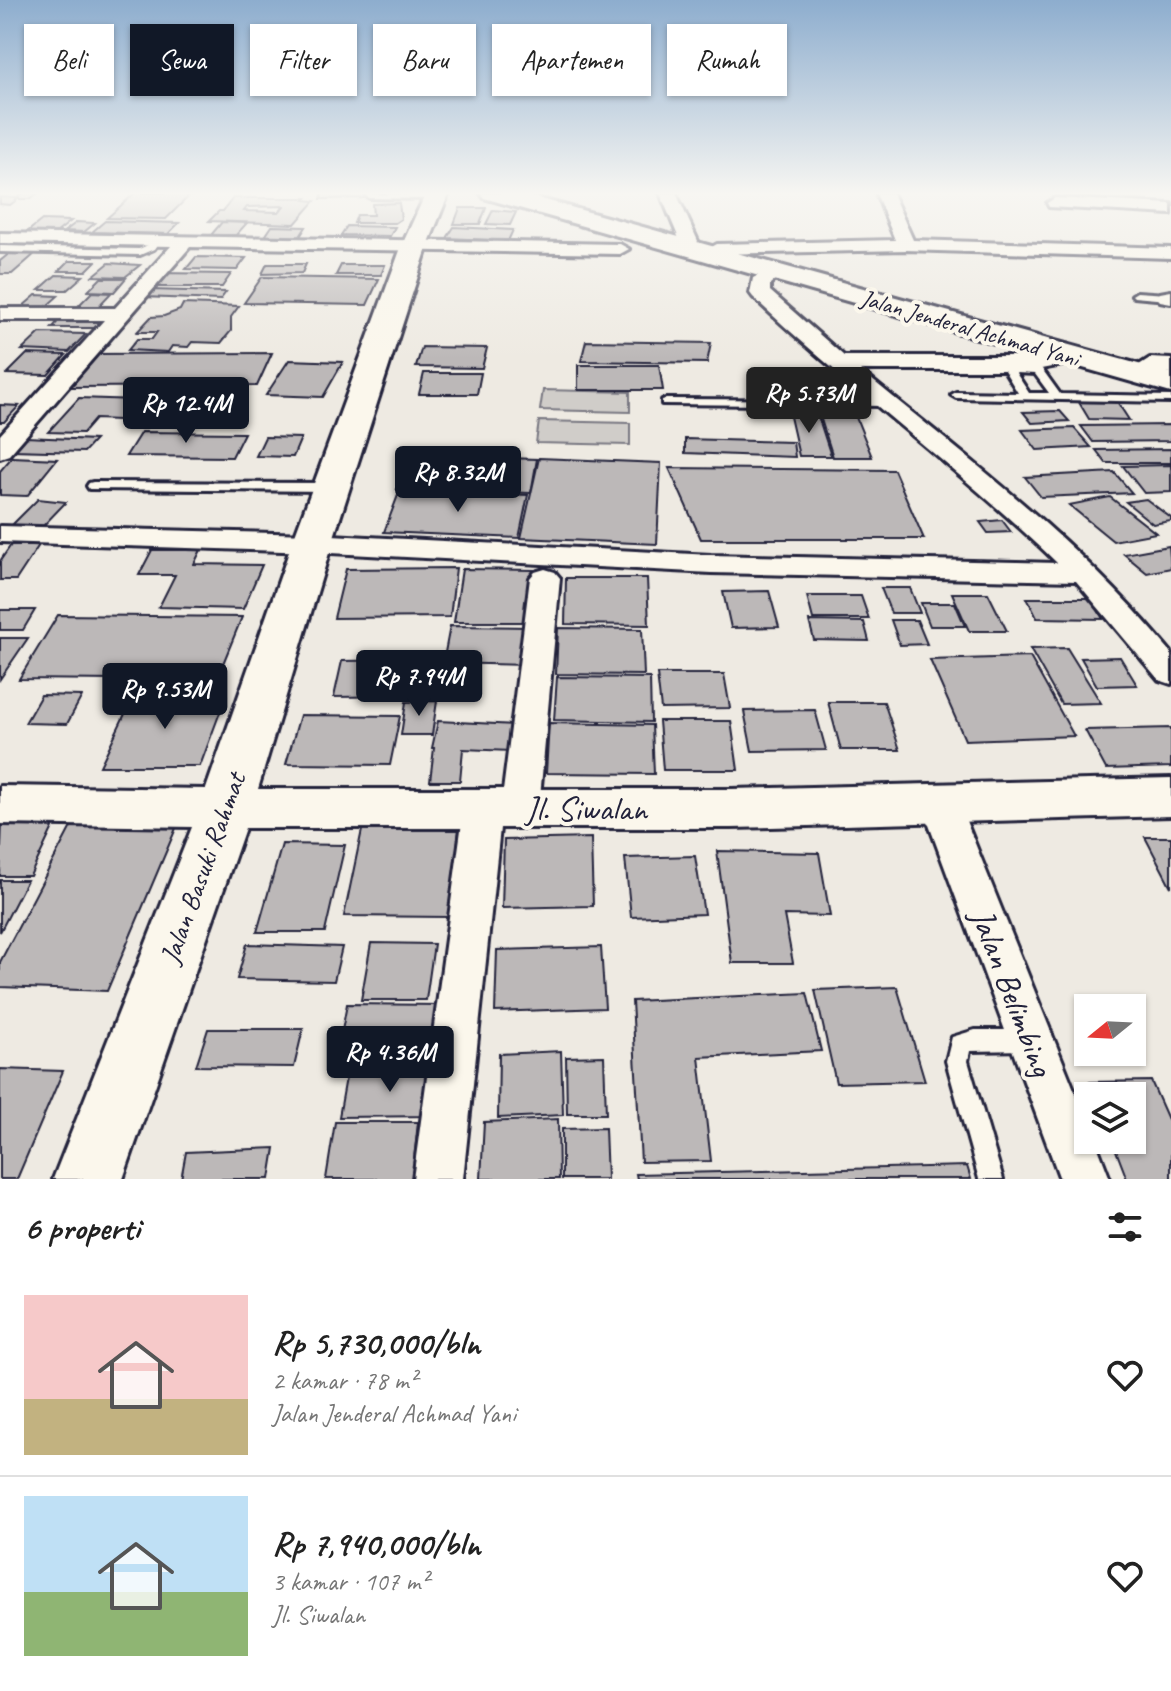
<!DOCTYPE html>
<html lang="id">
<meta charset="utf-8">
<style>
:root{--surface:#fff;--page:#f6f6f6;--text:#222;--muted:#767676;--line:#e0e0e0;--accent:#111827}
body{margin:0;font-family:Caveat,sans-serif;background:var(--page);color:var(--text);height:100vh;display:flex;flex-direction:column;font-size:30px;white-space:nowrap}
*{box-sizing:border-box;margin:0}
p{font-size:26px;color:var(--muted)}
.icon{flex:none;width:44px;height:44px;fill:none;stroke:currentColor;stroke-width:2;stroke-linecap:round;stroke-linejoin:round}
.map{position:relative;height:1179px;overflow:hidden}
.details{display:flex;flex-direction:column;background:var(--surface);flex:1}
.details>*{flex:none}
.top-card{position:absolute;left:24px;top:24px;width:1124px;height:72px;display:flex;gap:16px}
.needle{width:52px;rotate:252deg}
.fabs{position:absolute;left:1074px;top:994px;display:grid;gap:16px}
.fabs a{display:grid;place-items:center;width:72px;height:72px;border-radius:0px;background:var(--surface);box-shadow:0 2px 6px #0004;font-size:40px}
.price{position:absolute;translate:-50% -68px;padding:0 18px;border-radius:8px;background:var(--accent);color:#fff;font-size:26px;line-height:52px;filter:drop-shadow(0 2px 4px #0008)}
.price::after{content:'';position:absolute;left:50%;top:48px;width:24px;height:18px;margin-left:-12px;background:inherit;clip-path:polygon(0 0,100% 0,50% 100%)}
.price.selected{background:#222;color:#fff}
ul{padding:0;list-style:none}
li{display:flex;align-items:center;gap:24px;height:200px;padding:0 24px}
li+li{border-top:2px solid var(--line)}
li span{display:grid;place-items:center;flex:none;width:224px;height:160px;border-radius:0px;color:#555}
li>.icon{margin-inline-start:auto}
span .icon{width:96px;height:96px;fill:#fffc;stroke-width:1}
li b{font-size:34px}
h2{display:flex;justify-content:space-between;align-items:center;height:96px;padding:0 24px;font-size:34px}
.pill{padding:0 28px;border-radius:0px;background:var(--surface);box-shadow:0 2px 6px #0004;font-size:28px;line-height:72px}
.pill.selected{background:var(--accent);color:#fff}
.map>svg:first-child{display:block}
.green{fill:#d0cdc9;stroke:#797882;stroke-width:2}
.building{fill:#bcb8b8;stroke:#22223b;stroke-width:2;fill-rule:evenodd}
.lines{fill:none;stroke-linecap:round;stroke-linejoin:round}
.lane-casing{stroke:#22223b;stroke-width:6}
.street-casing{stroke:#22223b;stroke-width:6}
.secondary-casing{stroke:#22223b;stroke-width:6}
.highway-casing{stroke:#22223b;stroke-width:6}
.lane{fill:#fbf7ec;fill-rule:evenodd}
.street{fill:#fbf7ec;fill-rule:evenodd}
.secondary{fill:#fbf7ec;fill-rule:evenodd}
.highway{fill:#fbf7ec;fill-rule:evenodd}
.labels{text-anchor:middle;stroke-width:8;stroke-linejoin:round;paint-order:stroke}
.far-street-label{font-size:24px;fill:#22223b;stroke:#fbf7ec}
.street-label{font-size:28px;fill:#22223b;stroke:#fbf7ec}
.near-street-label{font-size:34px;fill:#22223b;stroke:#fbf7ec}
</style>
<div class="map">
<svg width="1171" height="1179" viewBox="0 0 1171 1179">
<rect width="100%" height="100%" fill="#eeeae2"/>
<filter id="ink" filterUnits="userSpaceOnUse"><feTurbulence type="fractalNoise" baseFrequency=".0125" numOctaves="2"/><feDisplacementMap in="SourceGraphic" scale="16" xChannelSelector="R" yChannelSelector="G"/><feConvolveMatrix kernelMatrix="1 2 1 2 8 2 1 2 1" color-interpolation-filters="sRGB"/></filter>
<g filter="url(#ink)">
<g class="green">
<path d="M543 390 630 392V412L540 410Z"/>
<path d="M539 421 630 423V445L536 443Z"/>
</g>
<g class="building">
<path d="M24 193H38L30 199H18L10 205 0 204V197L17 198Z"/>
<path d="M135 193H192L166 219 107 218Z"/>
<path d="M322 193H366L365 198 321 199Z"/>
<path d="M233 198H307L305 200 315 201 295 224 209 221 219 211H223ZM284 206 279 212 244 211 247 207Z"/>
<path d="M399 203 401 219 395 223H354L357 215H373L372 204Z"/>
<path d="M460 208H486L480 224H454Z"/>
<path d="M493 210 516 212 510 225 486 224Z"/>
<path d="M42 220 71 221 56 233 27 232Z"/>
<path d="M105 221 179 223 168 234 92 232Z"/>
<path d="M77 222 95 223 84 232 65 231Z"/>
<path d="M222 222 247 223 236 235H211Z"/>
<path d="M272 226 306 227 299 238H264Z"/>
<path d="M347 226 395 227 390 236 341 235Z"/>
<path d="M454 227 513 230 508 241 447 238Z"/>
<path d="M10 253H36L12 274H0V261Z"/>
<path d="M196 257 246 258 237 270 186 269Z"/>
<path d="M69 261H96L86 271H59Z"/>
<path d="M109 263 140 265 125 277 93 276Z"/>
<path d="M267 264H306L302 273 262 274Z"/>
<path d="M341 265H385L381 275H336Z"/>
<path d="M159 273 231 274 222 287H148Z"/>
<path d="M56 275 83 276 67 290H39Z"/>
<path d="M262 277 379 279 367 305 244 303Z"/>
<path d="M101 278H126L114 292 88 291Z"/>
<path d="M151 290 226 292 220 300 144 297Z"/>
<path d="M92 292 111 293 93 312 73 311Z"/>
<path d="M36 295 58 296 39 313 16 312Z"/>
<path d="M183 304 239 306 231 317V331L221 343 192 342 188 347 172 346 168 352 128 350 137 339H152L157 332H137L151 317 164 316 180 310Z"/>
<path d="M63 316H109L99 328H52Z"/>
<path d="M40 333 86 334 69 352 22 350Z"/>
<path d="M586 341 711 343 707 363 581 361Z"/>
<path d="M422 347 487 348 482 368 416 367Z"/>
<path d="M272 353 257 386 67 387 92 354Z"/>
<path d="M27 354 66 355 48 375 7 374Z"/>
<path d="M289 360 343 362 323 397 266 395Z"/>
<path d="M578 365H659L663 390H578Z"/>
<path d="M424 373H481L477 394H419Z"/>
<path d="M79 398 135 400 119 420 95 419 83 433 48 432Z"/>
<path d="M1077 399 1116 400 1129 420 1089 419Z"/>
<path d="M0 405 19 406 4 422H0Z"/>
<path d="M818 410H853L872 457H833Z"/>
<path d="M1060 411 1069 421 1032 423 1023 412Z"/>
<path d="M789 412 817 413 831 456H799Z"/>
<path d="M1171 425V441L1093 442 1081 426Z"/>
<path d="M1074 428 1091 447 1037 450 1022 430Z"/>
<path d="M141 432 244 433 232 457 126 456Z"/>
<path d="M25 437 95 440 84 452 13 450Z"/>
<path d="M265 437 301 438 293 457 256 456Z"/>
<path d="M685 439 793 442 795 457 685 453Z"/>
<path d="M1171 449V463H1106L1096 450Z"/>
<path d="M410 455 537 459 531 493 397 489Z"/>
<path d="M12 457 57 459 27 496 0 495V471Z"/>
<path d="M539 458 661 463 657 544 521 538Z"/>
<path d="M1171 465V492L1144 493 1123 466Z"/>
<path d="M669 468 894 470 924 539H701Z"/>
<path d="M1114 472 1132 493 1041 497 1025 477Z"/>
<path d="M400 490 528 495 519 538 384 532Z"/>
<path d="M1110 497 1156 533 1113 541 1069 505Z"/>
<path d="M38 499 66 502 42 527 12 525Z"/>
<path d="M1146 499 1171 518V521L1153 524 1126 502Z"/>
<path d="M1002 520 1011 532 988 533 980 522Z"/>
<path d="M11 545H39L16 580H0V561Z"/>
<path d="M1169 546 1171 568 1147 573 1124 554Z"/>
<path d="M152 550H201L194 564 262 565 243 609 159 607 175 575H139Z"/>
<path d="M456 568 450 617 334 618 346 569Z"/>
<path d="M462 569 537 570 533 622H454Z"/>
<path d="M566 578H647L649 625 565 624Z"/>
<path d="M881 588H910L920 613H891Z"/>
<path d="M769 591 779 627 731 628 723 592Z"/>
<path d="M952 593H988L1007 631H969Z"/>
<path d="M807 596H861L869 619H813Z"/>
<path d="M1027 598H1091L1103 619 1037 618Z"/>
<path d="M921 603H955L965 626H930Z"/>
<path d="M0 610H35L23 630H0Z"/>
<path d="M58 615 242 617 216 681 19 679Z"/>
<path d="M891 620H917L927 644 900 645Z"/>
<path d="M809 621 864 622 869 641 814 640Z"/>
<path d="M450 626 529 627 525 665 443 663Z"/>
<path d="M558 628 642 629 644 675 556 674Z"/>
<path d="M0 638H28L0 679Z"/>
<path d="M1067 648 1101 703 1061 704 1030 649Z"/>
<path d="M1030 657 1074 736 965 740 930 660Z"/>
<path d="M1120 657 1137 685 1097 686 1081 658Z"/>
<path d="M416 660 410 696 334 697 342 661Z"/>
<path d="M657 674H724L730 708 661 709Z"/>
<path d="M557 677 650 678 651 722 554 720Z"/>
<path d="M41 695 82 696 67 724 25 723Z"/>
<path d="M134 695 226 696 200 766H100Z"/>
<path d="M437 701 432 735H401L406 702Z"/>
<path d="M828 702H884L900 750H841Z"/>
<path d="M815 710 826 750 752 751 744 711Z"/>
<path d="M300 715 400 716 390 765 286 764Z"/>
<path d="M438 721 515 725 511 751 463 749 460 781H430L434 748H432Z"/>
<path d="M659 721H731L738 770H663Z"/>
<path d="M549 723 652 725 654 774 546 773Z"/>
<path d="M1171 728V767L1106 769 1085 730Z"/>
<path d="M2 821H56L30 876H0Z"/>
<path d="M73 823 177 826 107 991 0 987V962Z"/>
<path d="M362 830H459L449 917 344 916Z"/>
<path d="M1145 837H1171V887Z"/>
<path d="M591 838 593 906 502 908 504 840Z"/>
<path d="M282 844 345 845 325 932H257Z"/>
<path d="M717 851 819 853 830 916 784 915 793 963H732Z"/>
<path d="M695 856 704 914 631 917 625 858Z"/>
<path d="M0 880H27L0 932Z"/>
<path d="M371 943 434 944 426 1000H361Z"/>
<path d="M247 944 342 947 334 981 237 979Z"/>
<path d="M601 947 605 1008 495 1012 497 950Z"/>
<path d="M897 987 925 1081 836 1083 815 990Z"/>
<path d="M807 993 821 1051 699 1057 711 1161 641 1162 632 1001Z"/>
<path d="M347 1004 440 1005 433 1064 336 1063Z"/>
<path d="M208 1029H303L294 1067 196 1066Z"/>
<path d="M561 1051 563 1115 498 1118 499 1054Z"/>
<path d="M604 1056 606 1114H567L566 1057Z"/>
<path d="M0 1069 63 1071 17 1179H0Z"/>
<path d="M438 1070 435 1116 339 1117 347 1072Z"/>
<path d="M1151 1081 1171 1126V1179H1127L1112 1140H1132V1096H1095L1090 1082Z"/>
<path d="M558 1119 559 1179H481L484 1122Z"/>
<path d="M335 1122H418L412 1179H326Z"/>
<path d="M605 1128 607 1179H562V1129Z"/>
<path d="M275 1148 270 1179H181L186 1152Z"/>
<path d="M967 1166 971 1179H637L636 1174Z"/>
</g>
<g class="lines">
<g class="lane-casing">
<g id="lane">
<path d="M367 194 436 195 440 197 436 199 370 198 366 196Z"/>
<path d="M154 237 161 239 154 249 140 255 0 252V246L139 249 148 245Z"/>
<path d="M1137 292 1167 294 1171 298 1167 300 1134 297 1132 295Z"/>
<path d="M1009 367 1042 369 1060 394 1171 396V402L956 398 951 395 956 392 1018 393 1004 370ZM1016 373 1035 374 1049 393H1029Z"/>
<path d="M666 399 886 400 891 403 886 406 662 404V400Z"/>
<path d="M93 482 332 483 338 487 332 491 89 489 87 486 89 483Z"/>
<path d="M975 1030H1026L1034 1033 1037 1040 1034 1047 1026 1050 970 1051 968 1061 1003 1179H979L946 1061 952 1037Z"/>
</g>
</g>
<g class="street-casing">
<g id="street">
<path d="M660 193H676L698 241 695 245 689 246 680 241Z"/>
<path d="M876 193H892L913 240 1171 248V258L906 250 717 254 708 249 717 244 895 240Z"/>
<path d="M1055 198 1171 204V214L1049 207 1047 203Z"/>
<path d="M0 233 620 244 629 249 620 254 190 247 9 455 0 458V435L104 320H0V308H115L171 246 0 243Z"/>
<path d="M774 267 783 273 770 284V291L844 356H1036L1063 347 1071 349 1074 354 1062 365 1036 370H860C970 460 1079 541 1171 652V684L1159 680 1076 581 711 573 312 552 0 542V526L312 534 711 555 1057 563C960 469 851 390 753 297L750 293 753 278Z"/>
<path d="M1171 291V303L1160 301 1157 297 1160 293Z"/>
<path d="M1150 358 1171 359V373L1142 370 1139 365Z"/>
<path d="M545 569 555 572 560 578 539 808 533 818 520 822 507 818 502 809 463 1179H413L464 808 470 798 483 794 496 798 501 807 530 578 535 572Z"/>
<path d="M941 792 954 796 960 806 1088 1124V1140H1095L1110 1179H1060L922 806 928 796Z"/>
</g>
</g>
<g class="secondary-casing">
<path id="secondary" d="M426 193H449L428 245 332 543 258 789H732L1171 778V816L732 828H245L123 1179H53L192 827 0 824V786L206 789 292 543 402 245Z"/>
</g>
<g class="highway-casing">
<path id="highway" d="M480 193H520L1171 373V393L484 198Z"/>
</g>
<use href="#lane" class="lane"/>
<use href="#street" class="street"/>
<use href="#secondary" class="secondary"/>
<use href="#highway" class="highway"/>
</g>
</g>
<linearGradient id="sky" x2="0" y2="1"><stop stop-color="#8dadce"/><stop offset="0.54" stop-color="#f7f6f2"/><stop offset="1" stop-color="#f7f6f2" stop-opacity="0"/></linearGradient>
<rect width="1171" height="358" fill="url(#sky)"/>
<g class="labels">
<g class="far-street-label">
<text transform="translate(970 328) rotate(16)" y="8">Jalan Jenderal Achmad Yani</text>
</g>
<g class="street-label">
<text transform="translate(202 868) rotate(-70)" y="10">Jalan Basuki Rahmat</text>
</g>
<g class="near-street-label">
<text x="586" y="820">Jl. Siwalan</text>
<text transform="translate(1013 992) rotate(69)" y="12">Jalan Belimbing</text>
</g>
</g>
</svg>
<div class="fabs">
<a><svg class="needle" viewBox="-14 -14 28 28"><path d="M0-13l5 13h-10z" fill="#e53935"/><path d="M0 13l5-13h-10z" fill="#767676"/></svg></a>
<a><svg class="icon" aria-label="layers" viewBox="0 0 24 24"><path d="M12 4l9 5-9 5-9-5zM3 14l9 5 9-5"/></svg></a>
</div>
<b class="price selected" style="left:809px;top:435px">Rp 5.73M</b>
<b class="price" style="left:186px;top:445px">Rp 12.4M</b>
<b class="price" style="left:458px;top:514px">Rp 8.32M</b>
<b class="price" style="left:419px;top:718px">Rp 7.94M</b>
<b class="price" style="left:165px;top:731px">Rp 9.53M</b>
<b class="price" style="left:390px;top:1094px">Rp 4.36M</b>
<div class="top-card">
<a class="pill">Beli</a>
<a class="pill selected">Sewa</a>
<a class="pill">Filter</a>
<a class="pill">Baru</a>
<a class="pill">Apartemen</a>
<a class="pill">Rumah</a>
</div>
</div>
<section class="details">
<h2>6 properti<svg class="icon" aria-label="filters" viewBox="0 0 24 24"><path d="M4 7h16M4 17h16"/><circle cx="9" cy="7" r="2"/><circle cx="15" cy="17" r="2"/></svg></h2>
<ul>
<li><span style="background:linear-gradient(#f6c9c9 65%,#c2b280 0)"><svg class="icon" aria-label="home" viewBox="0 0 24 24"><path d="M3 11l9-7 9 7M6 9v11h12V9"/></svg></span><div><b>Rp 5,730,000/bln</b><p>2 kamar · 78 m²</p><p>Jalan Jenderal Achmad Yani</p></div><svg class="icon" aria-label="heart" viewBox="0 0 24 24"><path d="M12 20l-8-8c-3-5 5-10 8-4 3-6 11-1 8 4z"/></svg></li>
<li><span style="background:linear-gradient(#bfe0f5 60%,#8fb573 0)"><svg class="icon" aria-label="home" viewBox="0 0 24 24"><path d="M3 11l9-7 9 7M6 9v11h12V9"/></svg></span><div><b>Rp 7,940,000/bln</b><p>3 kamar · 107 m²</p><p>Jl. Siwalan</p></div><svg class="icon" aria-label="heart" viewBox="0 0 24 24"><path d="M12 20l-8-8c-3-5 5-10 8-4 3-6 11-1 8 4z"/></svg></li>
</ul>
</section>
